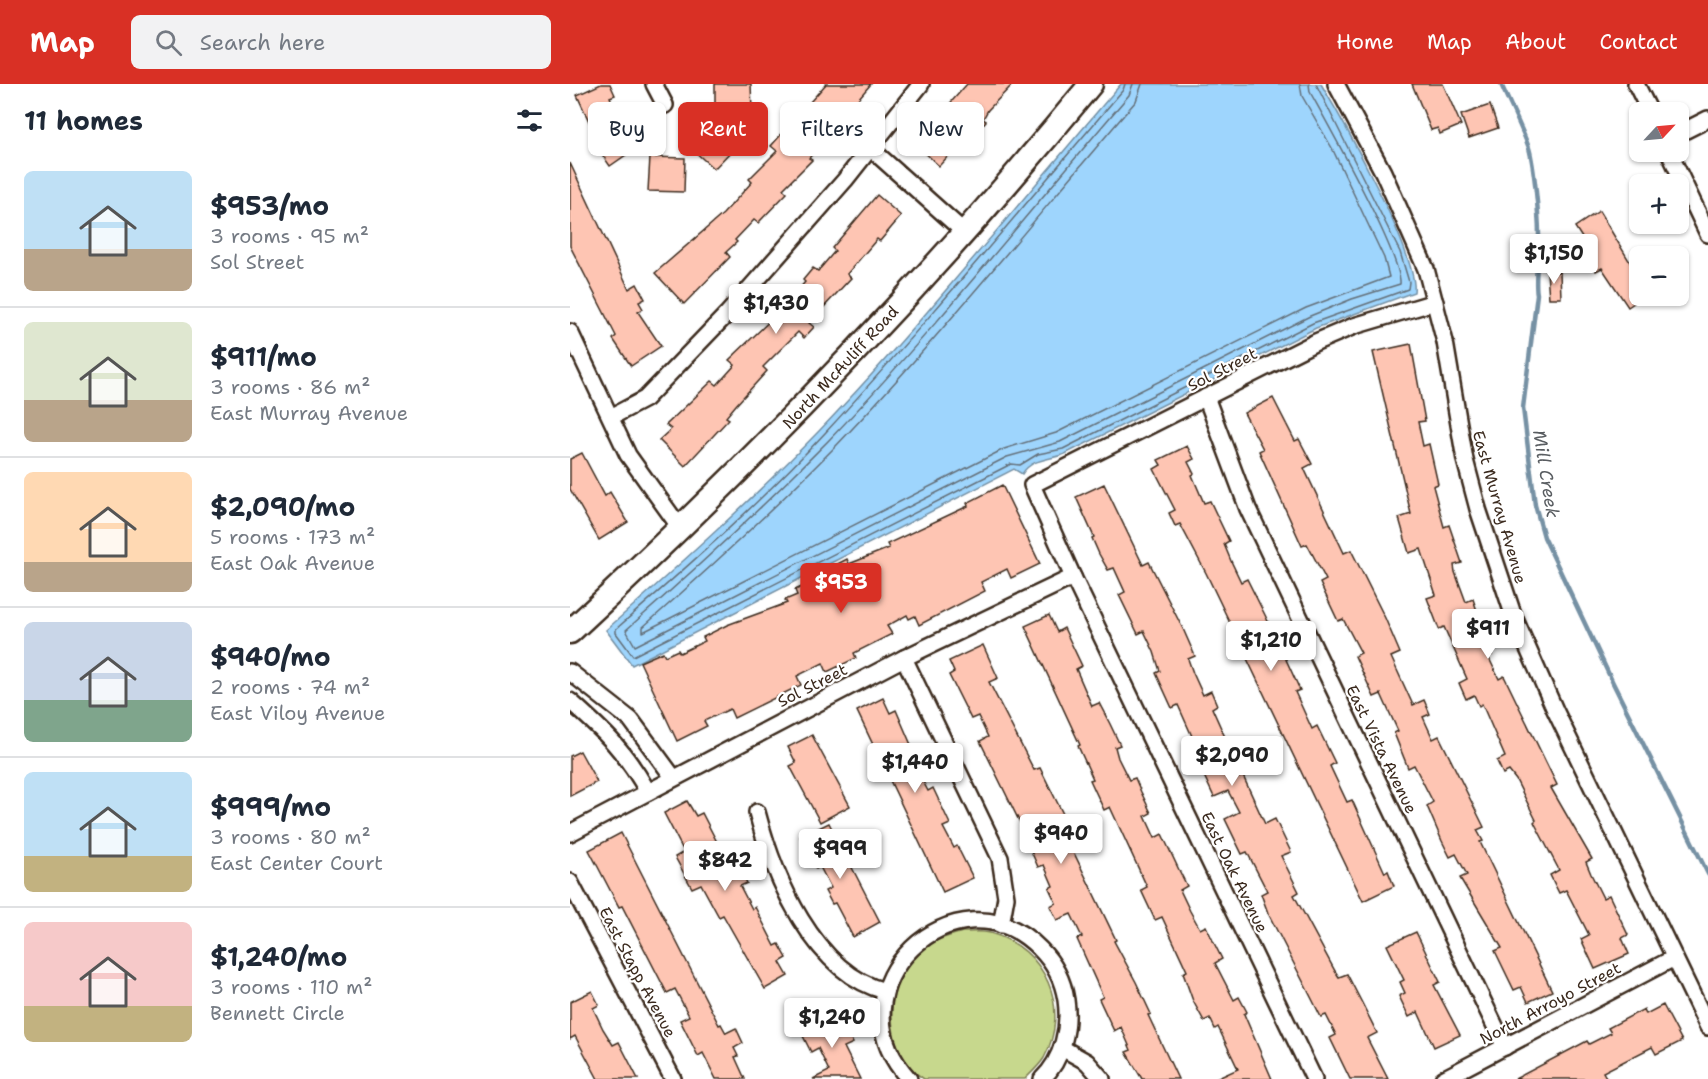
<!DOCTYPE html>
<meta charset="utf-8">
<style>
:root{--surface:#fff;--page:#f2f2f3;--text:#1f2937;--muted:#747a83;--line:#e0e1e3;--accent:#d93025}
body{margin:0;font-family:"Shantell Sans",sans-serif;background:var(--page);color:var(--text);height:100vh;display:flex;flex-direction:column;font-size:22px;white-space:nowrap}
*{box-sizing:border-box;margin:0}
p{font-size:20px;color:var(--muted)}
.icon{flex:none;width:33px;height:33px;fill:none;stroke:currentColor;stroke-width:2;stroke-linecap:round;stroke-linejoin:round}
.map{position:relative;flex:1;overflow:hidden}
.sheet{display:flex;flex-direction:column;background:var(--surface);width:570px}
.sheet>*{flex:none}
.hud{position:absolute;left:18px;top:18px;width:570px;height:54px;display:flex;gap:12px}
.needle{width:39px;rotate:64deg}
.buttons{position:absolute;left:1059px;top:18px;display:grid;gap:12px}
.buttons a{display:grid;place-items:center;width:60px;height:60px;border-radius:9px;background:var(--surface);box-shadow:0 2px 4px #0004;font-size:30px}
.price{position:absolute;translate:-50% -51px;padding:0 14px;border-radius:6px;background:#fff;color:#222;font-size:20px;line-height:39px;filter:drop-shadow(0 2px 3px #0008)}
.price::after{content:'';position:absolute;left:50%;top:36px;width:18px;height:14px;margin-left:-9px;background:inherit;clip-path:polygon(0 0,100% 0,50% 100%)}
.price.active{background:var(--accent);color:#fff}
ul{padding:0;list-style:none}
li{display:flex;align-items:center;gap:18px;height:150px;padding:0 24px}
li+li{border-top:2px solid var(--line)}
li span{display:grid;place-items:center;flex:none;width:168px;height:120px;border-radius:9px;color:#555}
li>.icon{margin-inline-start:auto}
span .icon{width:72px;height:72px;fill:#fffc;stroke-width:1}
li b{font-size:26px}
h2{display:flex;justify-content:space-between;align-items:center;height:72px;padding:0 24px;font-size:26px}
.chip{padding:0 21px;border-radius:9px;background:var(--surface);box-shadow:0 2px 4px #0004;font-size:21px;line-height:54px}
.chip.active{background:var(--accent);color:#fff}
header{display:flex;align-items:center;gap:36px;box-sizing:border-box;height:84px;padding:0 30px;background:var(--accent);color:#fff}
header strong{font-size:28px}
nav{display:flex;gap:33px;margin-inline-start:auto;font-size:21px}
.search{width:420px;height:54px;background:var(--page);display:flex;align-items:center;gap:15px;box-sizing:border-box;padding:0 21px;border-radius:9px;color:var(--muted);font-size:22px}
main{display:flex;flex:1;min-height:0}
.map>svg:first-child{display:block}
.green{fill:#c7d88d;stroke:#818156;stroke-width:1.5}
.water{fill:#9ed5fd;stroke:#7691a4;stroke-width:1.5}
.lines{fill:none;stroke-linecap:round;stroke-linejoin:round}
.shore{stroke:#636e77;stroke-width:1.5}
.stream{stroke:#7691a4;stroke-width:4.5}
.building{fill:#fec5b3;stroke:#3b2a1e;stroke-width:1.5}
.street-casing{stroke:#3b2a1e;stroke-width:20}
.secondary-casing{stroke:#3b2a1e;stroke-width:27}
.street{stroke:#fff;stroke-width:15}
.secondary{stroke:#fff;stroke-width:22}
.labels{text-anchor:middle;stroke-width:4.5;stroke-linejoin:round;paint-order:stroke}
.street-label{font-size:16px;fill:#3b2a1e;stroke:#fff}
.water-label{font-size:18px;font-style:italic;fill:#595d61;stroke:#fff}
</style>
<header>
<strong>Map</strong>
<div class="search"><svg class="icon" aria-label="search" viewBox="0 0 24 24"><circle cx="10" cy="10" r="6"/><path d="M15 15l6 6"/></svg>Search here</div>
<nav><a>Home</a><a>Map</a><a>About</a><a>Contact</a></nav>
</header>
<main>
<section class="sheet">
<h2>11 homes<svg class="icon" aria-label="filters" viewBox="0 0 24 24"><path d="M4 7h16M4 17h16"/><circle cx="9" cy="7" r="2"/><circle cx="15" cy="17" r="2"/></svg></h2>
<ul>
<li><span style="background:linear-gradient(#bfe0f5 65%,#b9a48a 0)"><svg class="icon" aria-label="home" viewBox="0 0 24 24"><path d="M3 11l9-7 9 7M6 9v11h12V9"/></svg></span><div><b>$953/mo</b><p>3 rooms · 95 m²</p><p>Sol Street</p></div></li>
<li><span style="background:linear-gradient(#dfe7d0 65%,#b9a48a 0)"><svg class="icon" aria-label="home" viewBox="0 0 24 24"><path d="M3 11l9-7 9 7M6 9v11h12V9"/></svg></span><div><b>$911/mo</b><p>3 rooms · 86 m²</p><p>East Murray Avenue</p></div></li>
<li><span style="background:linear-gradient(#ffd9b3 75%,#b9a48a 0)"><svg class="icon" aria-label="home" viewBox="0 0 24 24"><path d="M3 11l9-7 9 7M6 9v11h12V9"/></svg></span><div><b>$2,090/mo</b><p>5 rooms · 173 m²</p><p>East Oak Avenue</p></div></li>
<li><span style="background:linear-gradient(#c9d6e8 65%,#7fa58c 0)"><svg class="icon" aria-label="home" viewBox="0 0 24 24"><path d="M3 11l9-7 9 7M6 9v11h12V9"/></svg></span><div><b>$940/mo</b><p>2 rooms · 74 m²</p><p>East Viloy Avenue</p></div></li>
<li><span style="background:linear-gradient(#bfe0f5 70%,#c2b280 0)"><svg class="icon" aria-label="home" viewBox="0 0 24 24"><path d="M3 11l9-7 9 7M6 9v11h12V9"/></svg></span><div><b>$999/mo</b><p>3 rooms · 80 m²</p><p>East Center Court</p></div></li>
<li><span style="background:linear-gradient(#f6c9c9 70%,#c2b280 0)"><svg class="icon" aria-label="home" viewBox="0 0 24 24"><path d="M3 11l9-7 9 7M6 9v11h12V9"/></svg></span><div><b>$1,240/mo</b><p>3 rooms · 110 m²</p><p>Bennett Circle</p></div></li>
</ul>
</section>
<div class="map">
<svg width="1138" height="995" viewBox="0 0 1138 995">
<rect width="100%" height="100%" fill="#fff"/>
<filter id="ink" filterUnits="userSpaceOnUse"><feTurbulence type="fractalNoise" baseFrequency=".0167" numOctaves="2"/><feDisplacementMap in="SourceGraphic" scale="12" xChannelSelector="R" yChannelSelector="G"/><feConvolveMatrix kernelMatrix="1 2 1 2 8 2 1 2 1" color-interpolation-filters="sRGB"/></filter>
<g filter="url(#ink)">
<path class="green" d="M392 848C401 848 412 847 420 849 476 864 501 924 474 974 469 982 461 989 455 995H354C313 969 312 901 347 869 360 857 376 853 392 848Z"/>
<path class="water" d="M551 0H751C772 35 849 173 844 208L746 244 495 370C479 376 462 374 452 390L444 385 62 581 36 546C109 481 181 417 249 347 355 236 451 116 551 0Z"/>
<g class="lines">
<g class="shore">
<path d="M555 0 553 6C454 121 358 238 255 349 190 419 118 482 46 545V549L63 572 441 380 450 381 468 370 493 365 743 239 838 205 839 198 830 168 746 0"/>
<path d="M563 0 559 11C459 127 364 247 258 357 193 423 126 485 56 546L65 562 437 373 490 358 740 232 782 215 830 200C833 173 757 39 740 8L739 0"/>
<path d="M572 0 566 17C466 133 370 253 265 363 203 426 139 485 73 543V548L434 365 486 349 736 224 819 193 814 174 762 64 732 12 730 0"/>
</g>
<path class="stream" d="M931 0C940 21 951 42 959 64 964 81 969 132 969 151 969 167 964 196 967 210L953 324 965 421 974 453 1043 599 1138 790"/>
</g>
<g class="building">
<path d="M31 0H40L45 11 40 13 47 29 40 33 63 66 40 82 24 59 28 57 7 11Z"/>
<path d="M145 0H181L182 27H145Z"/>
<path d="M256 0H301L263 44 265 45 239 74 242 76 213 105 217 109 188 139 184 136 165 156 167 158 156 168 160 173 114 220 85 189 153 130 182 98 179 95 207 67 201 62Z"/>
<path d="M397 0H443L418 26 413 35 416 37 399 56 396 53 369 82 349 63 359 52 354 49Z"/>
<path d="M842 0H873L891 41 870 50 868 44 861 46Z"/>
<path d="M920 21 928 44 899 54 891 31Z"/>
<path d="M142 45 163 65 144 85 123 66Z"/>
<path d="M80 73 115 74 114 108 78 107Z"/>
<path d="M0 79 59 205 67 200 75 215 69 218 73 225 68 228 91 262 61 282 43 255 46 252 0 162Z"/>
<path d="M307 111 331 132 310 157 307 155 277 190 281 194 239 239 244 243 234 254 228 248 193 283 197 287 166 321 156 333 159 335 115 382 89 356 101 345 96 341 142 297 147 301 165 281 159 276 209 228 235 198 233 196 243 184 248 187 265 167 262 164Z"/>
<path d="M1029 127 1069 193 1064 197 1070 205V212H1074L1058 223 1032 184 1026 187 1019 176 1010 181 1002 169 1016 160 1005 143Z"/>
<path d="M977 188H990L991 214H979Z"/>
<path d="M841 260 855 337 848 338 853 362 859 360 868 400 863 402 874 443 879 441 892 479 884 481 885 488 896 518 903 515 922 571 918 572 929 595 934 592 987 701 981 704 1022 775 1016 778 1021 790 1033 814 1039 811 1058 851 1052 854 1059 870 1025 885 1011 855 1019 851 996 806 989 809 980 791 989 786 964 738 966 736 946 696 939 687 933 690 927 677 935 673 912 620 909 622 904 611 896 615 889 599 897 595 874 543 869 545 857 514 866 511 851 465 839 469 829 434 841 430 803 268Z"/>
<path d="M703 314 725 357 729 355 742 380 734 384 774 469 781 466 815 534 830 569 821 573 843 621 854 616 860 630 853 633 863 655 869 652 914 743 907 746 913 757 910 758 982 907 958 918 951 903 944 906 925 867 932 864 890 794 897 791 886 770 880 773 872 757 857 722 863 718 844 681 838 684 824 649 828 647 816 621 811 610 804 613 785 572 791 569 773 535 768 537 750 499 756 496 737 460 732 462 689 367 693 365 674 329Z"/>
<path d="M617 362 624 375 618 378 624 390 622 391 634 419 640 417 659 457 654 460 661 477 671 498 677 495 695 531 702 546 697 549 707 571 713 569 730 606 725 608 742 645 747 642 765 679 760 682 777 718 782 716 815 789 818 787 824 802 793 817 636 489 610 440 605 442 599 429 605 426 584 385 591 381 588 376Z"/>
<path d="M12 369 35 412 40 408 58 438 29 456 0 405V375Z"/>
<path d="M534 400 573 481 579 478 614 547 625 572 618 575 623 589 633 611 641 607 647 621 642 624 659 662 656 664 669 693 673 692 695 740 705 735 721 768 711 772 729 808 724 811 765 887 769 893 777 890 792 919 807 949 797 954 818 995H780L760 954 766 951 756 931 751 933 743 917 698 829 691 810 697 807 677 768 672 770 655 735 669 728 658 707 644 713 620 662 625 659 608 621 602 624 586 589 590 587 584 568 574 547 568 550 549 511 555 508 544 484 538 486 529 470 522 454 524 453 506 413Z"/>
<path d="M432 401 470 480 441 494 437 485 411 498 415 507 349 541 345 532 339 535 337 531 317 542 322 550 284 569 286 574 257 588 253 579 227 592 231 601 164 634 160 625 134 637 137 642 107 657 70 578 93 568 95 572 108 566 110 569 135 557 133 553 157 541 217 519 215 516 227 511 225 506 257 492 254 487 277 475 279 480 319 464 317 460 398 422 397 419Z"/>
<path d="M479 531 487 548 494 544 512 582 506 585 522 622 529 619 540 640 550 661 545 663 548 674 559 696 565 694 571 708 581 729 575 732 585 754 592 750 610 788 617 802 610 806 620 827 630 845 636 842 645 861 652 875 645 879 664 916 669 913 677 928 674 930 702 995H646L668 985 648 943 645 945 640 934 634 937 623 917 613 889 617 887 592 833 585 836 571 806 577 803 540 723 534 726 520 696 523 695 508 662 510 661 455 542Z"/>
<path d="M413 561 428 594 419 598 464 686 470 684 499 742 490 747 500 768 503 767 546 856 544 857 566 898 581 930 578 931 608 995H572L556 968 561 966 551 943 544 947 529 915 533 913 507 855 512 853 501 830 487 836 480 822 486 819 479 804 483 802 474 781 468 783 461 767 470 763 459 742 453 745 410 657 418 653 408 632 401 635 379 591 384 588 379 577Z"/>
<path d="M313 614 320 629 326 626 351 684 347 686 358 707 363 704 380 740 373 743 384 764 387 762 403 794 373 808 287 627Z"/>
<path d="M242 651 280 722 250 738 220 682 226 679 218 663Z"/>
<path d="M10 667 27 698 0 712V672Z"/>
<path d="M117 717 126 732 132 729 163 789 170 785 177 799 170 802 182 825 185 823 205 862 209 860 217 874 210 878 218 892 195 905 153 831 149 833 131 800 122 804 105 773 114 768 94 729Z"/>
<path d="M259 739 310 838 283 853 265 819 262 820 255 807 261 804 250 783 246 785 230 753Z"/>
<path d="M51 749 149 941 151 940 156 949 166 944 173 959 164 964 168 972 165 973 175 995H146L133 969 128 972 110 936 119 932 105 905 97 909 52 822 49 823 28 783 19 766Z"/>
<path d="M846 848 870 898 864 901 890 951 864 963 848 928 839 933 829 912 835 909 830 898 834 896 817 861Z"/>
<path d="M22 907 29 921 23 924 33 945 43 961 49 958 68 995H28L5 952 0 955V918Z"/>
<path d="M1093 921 1112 957 1086 970 1082 963 1033 988 1037 995H945L1017 957 1019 960 1041 949 1038 944 1074 925 1076 930Z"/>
<path d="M262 932 270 947 276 944 283 959 274 963 290 995H243L259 987 248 964 241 968 231 948Z"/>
</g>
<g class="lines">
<g class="street-casing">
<g id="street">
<path d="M84 0 95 21"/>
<path d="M766 0 813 88 856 185 875 258 895 376 908 425 944 533 985 626 1138 943"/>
<path d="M1066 0 1080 28"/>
<path d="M1108 50 1138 35"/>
<path d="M299 63 393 147"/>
<path d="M1099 68 1138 150"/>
<path d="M0 248 58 371 111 445"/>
<path d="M636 313 678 425 935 963"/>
<path d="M41 333 75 315 157 230 275 96 351 0"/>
<path d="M334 574 430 774 436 813 431 841"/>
<path d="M0 588 61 636 103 693"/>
<path d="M0 617C36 649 55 667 78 708"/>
<path d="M187 728C204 793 244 889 315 907"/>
<path d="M0 749 334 574 503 493"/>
<path d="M0 798 103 995"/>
<path d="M492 964 517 978 532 995"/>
<path d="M339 995C255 905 387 780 470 865 484 879 493 896 496 916 500 943 493 975 472 995"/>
<path d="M744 995 503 493 462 401 746 258 784 242 865 218"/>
<path d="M873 995 1104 874"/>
</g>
</g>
<g class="secondary-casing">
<path id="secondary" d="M0 548C185 377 361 196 521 0"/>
</g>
<use href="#street" class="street"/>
<use href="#secondary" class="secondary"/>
</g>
</g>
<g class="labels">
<g class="street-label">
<text transform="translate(270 283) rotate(-47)" y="6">North McAuliff Road</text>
<text transform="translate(652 285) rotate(-27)" y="6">Sol Street</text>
<text transform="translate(930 423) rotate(74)" y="6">East Murray Avenue</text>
<text transform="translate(242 601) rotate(-27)" y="6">Sol Street</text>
<text transform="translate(812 665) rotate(64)" y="6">East Vista Avenue</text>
<text transform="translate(665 788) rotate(64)" y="6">East Oak Avenue</text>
<text transform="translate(68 888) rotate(62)" y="6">East Stapp Avenue</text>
<text transform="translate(980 919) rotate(-28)" y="6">North Arroyo Street</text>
</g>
<g class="water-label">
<text transform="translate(976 390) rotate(81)" y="6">Mill Creek</text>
</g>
</g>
</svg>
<div class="buttons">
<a><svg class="needle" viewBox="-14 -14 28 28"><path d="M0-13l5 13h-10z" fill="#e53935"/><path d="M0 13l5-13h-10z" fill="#747a83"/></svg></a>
<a>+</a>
<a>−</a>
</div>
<b class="price" style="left:984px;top:201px">$1,150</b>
<b class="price" style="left:206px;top:251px">$1,430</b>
<b class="price active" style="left:271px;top:530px">$953</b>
<b class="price" style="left:918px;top:576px">$911</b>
<b class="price" style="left:701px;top:588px">$1,210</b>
<b class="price" style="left:662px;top:703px">$2,090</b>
<b class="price" style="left:345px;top:710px">$1,440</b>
<b class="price" style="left:491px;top:781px">$940</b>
<b class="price" style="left:270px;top:796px">$999</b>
<b class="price" style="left:155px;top:808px">$842</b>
<b class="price" style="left:262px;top:965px">$1,240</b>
<div class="hud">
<a class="chip">Buy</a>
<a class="chip active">Rent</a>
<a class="chip">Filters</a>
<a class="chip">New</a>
</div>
</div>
</main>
